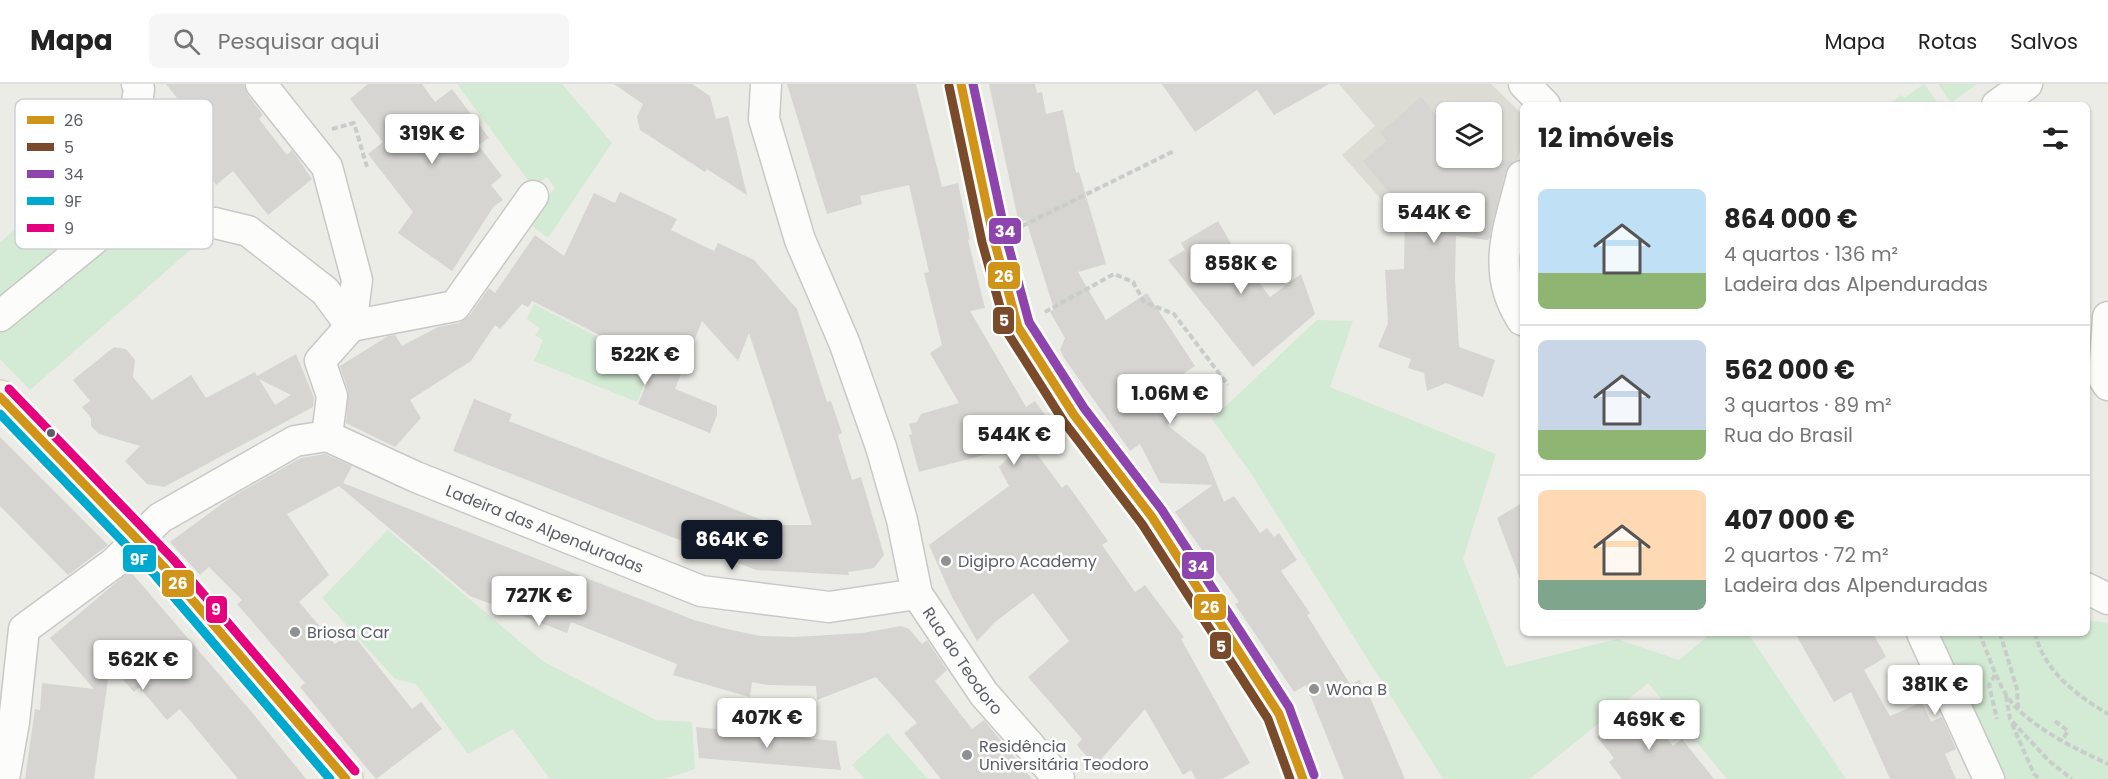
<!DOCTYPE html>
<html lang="pt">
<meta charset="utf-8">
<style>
:root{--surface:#fff;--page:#f6f6f6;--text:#222;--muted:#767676;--line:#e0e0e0;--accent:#111827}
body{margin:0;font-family:Poppins,sans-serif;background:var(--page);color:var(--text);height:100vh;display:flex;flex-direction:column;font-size:22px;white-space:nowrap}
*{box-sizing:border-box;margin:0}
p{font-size:20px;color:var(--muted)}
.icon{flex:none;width:33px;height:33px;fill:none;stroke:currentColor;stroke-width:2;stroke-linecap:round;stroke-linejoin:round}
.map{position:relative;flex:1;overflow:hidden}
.drawer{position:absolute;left:1520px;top:18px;width:570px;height:534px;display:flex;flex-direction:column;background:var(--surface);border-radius:9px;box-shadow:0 2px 4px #0004}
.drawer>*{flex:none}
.buttons{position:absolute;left:1436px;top:18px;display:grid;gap:12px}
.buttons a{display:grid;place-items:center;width:66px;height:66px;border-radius:9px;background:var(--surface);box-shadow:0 2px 4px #0004;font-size:30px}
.price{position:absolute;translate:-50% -51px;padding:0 14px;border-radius:6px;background:#fff;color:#222;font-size:20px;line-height:39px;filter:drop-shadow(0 2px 3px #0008)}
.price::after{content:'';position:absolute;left:50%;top:36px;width:18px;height:14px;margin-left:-9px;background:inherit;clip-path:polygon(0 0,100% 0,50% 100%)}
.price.current{background:var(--accent);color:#fff}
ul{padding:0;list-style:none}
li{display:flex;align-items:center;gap:18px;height:150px;padding:0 18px}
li+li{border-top:2px solid var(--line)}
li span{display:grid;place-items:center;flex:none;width:168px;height:120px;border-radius:9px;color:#555}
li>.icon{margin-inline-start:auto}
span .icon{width:72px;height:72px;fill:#fffc;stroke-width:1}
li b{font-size:26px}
h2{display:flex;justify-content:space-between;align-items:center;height:72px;padding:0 18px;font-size:26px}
header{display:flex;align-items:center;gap:36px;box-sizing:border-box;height:84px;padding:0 30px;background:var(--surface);border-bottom:2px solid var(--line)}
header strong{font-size:28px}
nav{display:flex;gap:33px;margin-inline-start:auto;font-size:21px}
.search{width:420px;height:54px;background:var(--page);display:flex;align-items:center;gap:15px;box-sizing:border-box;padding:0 21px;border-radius:9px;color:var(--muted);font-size:22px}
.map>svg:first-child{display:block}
.education{fill:#dddcd4;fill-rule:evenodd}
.green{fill:#d3ead4}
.building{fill:#d6d5d1;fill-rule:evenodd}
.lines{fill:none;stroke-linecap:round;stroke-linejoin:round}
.minor-casing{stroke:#c8c8c7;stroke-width:33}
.major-casing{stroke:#d6d3b2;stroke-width:36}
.path{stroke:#c8cdcb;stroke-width:4;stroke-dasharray:6 3;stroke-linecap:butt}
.minor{stroke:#fcfcfb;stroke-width:30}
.major{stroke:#f3f3e8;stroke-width:33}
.bus-1-casing{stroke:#fff;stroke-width:14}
.bus-2-casing{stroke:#fff;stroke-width:14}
.bus-3-casing{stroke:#fff;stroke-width:14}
.bus-4-casing{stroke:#fff;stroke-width:14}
.bus-5-casing{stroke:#fff;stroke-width:14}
.bus-1{stroke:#d09419;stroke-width:9}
.bus-2{stroke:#7a4b2a;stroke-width:9}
.bus-3{stroke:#8e44ad;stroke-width:9}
.bus-4{stroke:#00a9ce;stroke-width:9}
.bus-5{stroke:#e5007d;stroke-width:9}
.bus-dot{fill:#5b5e65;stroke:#fff;stroke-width:2}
.poi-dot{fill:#8e9092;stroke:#fff;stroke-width:2}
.labels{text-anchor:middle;stroke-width:5;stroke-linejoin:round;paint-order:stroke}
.street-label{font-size:16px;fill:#5b5e65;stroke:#fff}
.poi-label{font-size:16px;fill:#5b5e65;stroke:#fff;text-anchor:start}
.key{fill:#fff;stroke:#cecfd1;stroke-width:1.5}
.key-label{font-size:16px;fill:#5b5e65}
.line-badge{stroke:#fff;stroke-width:2}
.badge-label{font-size:16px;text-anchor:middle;font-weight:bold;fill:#fff}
</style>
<header>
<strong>Mapa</strong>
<div class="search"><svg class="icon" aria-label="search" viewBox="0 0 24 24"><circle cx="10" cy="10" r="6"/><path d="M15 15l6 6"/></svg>Pesquisar aqui</div>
<nav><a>Mapa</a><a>Rotas</a><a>Salvos</a></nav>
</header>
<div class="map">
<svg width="2108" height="695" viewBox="0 0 2108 695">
<rect width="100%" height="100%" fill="#ecece6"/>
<path class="education" d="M1339 0H1491L1522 30V58L1505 126 1501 140 1488 156 1470 154 1455 148 1403 140 1342 71 1375 42ZM1446 28H1491V74H1446Z"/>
<g class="green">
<path d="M457 0H562L612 59 548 154 527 138 555 104 547 93 533 103Z"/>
<path d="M1924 0 1939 21 1889 20 1901 11 1904 14Z"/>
<path d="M1938 0H1977L1951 19Z"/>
<path d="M125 12 116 69 112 119 130 141 172 147H212L30 306 0 275V159L68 96 55 82Z"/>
<path d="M534 220 652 281 637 318 534 277 543 256 535 251 540 245 527 235Z"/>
<path d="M1317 236 1353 237 1330 303 1496 370 1463 475 1506 583 1617 555 1679 576 1711 549H1748L1846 695H1727L1648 599 1530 695H1443L1250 388 1212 335Z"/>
<path d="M388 446 544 578 656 636 692 638 695 685 665 695H550L513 645 468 670 416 600 395 595 322 514Z"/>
<path d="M2087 536 2108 539V695H2000L1937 549H2086Z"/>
<path d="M887 649 928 695H865L852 681Z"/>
</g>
<g class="building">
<path d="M166 0H244L248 11 263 31 259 35 287 71 292 66 312 95 268 131 233 87 216 101 177 50 194 36Z"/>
<path d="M368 0H422L435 18 452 5 489 54 478 61 502 92 491 101 503 116 494 122 452 187 398 149 413 128 368 70 383 58 350 15Z"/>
<path d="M614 0H692L710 12 716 35 728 32 747 111 707 85 705 88 640 46 637 33 643 20Z"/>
<path d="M787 0H916L942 103 958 99 970 155 968 156 985 224 970 227 1026 323 1035 317 1048 335 1027 356 1062 404 1067 400 1108 457 1102 461 1135 508 1145 501 1184 553 1181 555 1250 679 1222 695H1196L1191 686 1183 691 1145 625 1095 682 1077 661 1082 655 1028 593 1069 557 1033 509 994 539 977 557 952 513 929 461 1009 402 999 383 1019 362 919 388 909 351 912 350 909 340 917 338 921 330 959 319 930 269 942 261 924 189 929 188 909 101 860 112 862 120 827 130Z"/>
<path d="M989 0H1035L1037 9 1042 8 1046 30 1063 26 1076 89 1079 88 1106 180 1078 188 1106 236 1147 209 1195 282 1158 306 1177 333 1167 341 1205 371 1224 418 1234 412 1260 449 1267 444 1274 453 1279 449 1297 476 1281 487 1310 529 1307 531 1350 600 1360 596 1364 607 1367 606 1405 695H1344L1306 601 1294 608 1235 520 1239 518 1175 428 1213 401 1160 399 1140 360 1130 367 1064 274 1060 266 1065 254 1050 228 1054 225 1026 136 1019 140Z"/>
<path d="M1162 0H1329L1274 31 1257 6 1195 48Z"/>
<path d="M1421 13 1446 42V74H1497L1513 78 1505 88 1489 154 1488 156 1456 152 1455 193 1459 263 1495 276 1483 313 1446 299 1427 307 1424 289 1408 284 1411 275 1378 263 1388 239 1385 186 1404 185 1405 127 1363 77 1387 57 1380 49Z"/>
<path d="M620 108 677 135 671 146 714 167 718 159 754 176 797 225 827 318 831 317 842 349 838 351 852 396 861 393 884 471 874 484 848 488 849 491 756 486 453 367 474 315 512 330 509 337 775 441H812L749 249 738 277 702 237 675 305 717 322V331L710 349 638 320 655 279 532 217 528 223 522 220 500 245 495 241 471 277 410 316 421 334 395 363 346 339 348 307 340 282 388 252 395 251 402 262 438 243 459 239 469 232 489 204 495 209 535 151 564 172 594 109 615 119Z"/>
<path d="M1218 137 1237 170 1270 213 1301 190 1315 230 1253 283 1168 176 1185 166 1181 159Z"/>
<path d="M114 263 126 265 135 276 133 293 152 316 191 291 206 314 255 288 257 292 296 270 314 314 313 323 164 403 147 400 125 377 140 362 99 350 91 342V334L82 323 90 317 73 296ZM259 295 291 311 275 321Z"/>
<path d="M0 353 108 461 68 491 0 422Z"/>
<path d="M325 370 352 382 343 399 694 536 727 545 761 552 794 553 863 549 901 542 909 545 922 560 927 556 947 586 935 597 972 645 984 636 1032 695H941L904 649 917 639 876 593 817 616 816 602 767 601 752 598 750 613 673 591 677 580 571 538 567 549 470 512 339 402 287 430 329 491 299 518 335 560 351 548 412 625 421 618 442 645 376 695 300 603 305 599 237 520 242 516 209 483 200 491 170 458 230 414 301 374Z"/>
<path d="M1522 419V495H1520L1497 434Z"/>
<path d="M130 487 255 632 306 695H238L180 625 167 636 139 603 134 608 110 581 94 695H25L35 625 40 626 42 599 94 605 50 554Z"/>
<path d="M1795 549H1873L1886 573 1864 586 1890 632 1922 618 1931 638 1942 633 1956 665 1945 670 1956 695H1890L1851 608 1834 618Z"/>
<path d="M1639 619 1673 662 1682 655 1714 695H1622L1609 678 1614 674 1597 653Z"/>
<path d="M696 643 836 657 841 686 699 674Z"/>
</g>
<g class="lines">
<g class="minor-casing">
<g id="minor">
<path d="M137 0 139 5 130 65V103L135 122 154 135 215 139 248 147 325 207 351 242 455 222 533 112"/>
<path d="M261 0 327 83 357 196 351 242 320 277 332 312 327 352"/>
<path d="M1524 0 1545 21"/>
<path d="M1997 21 2027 0"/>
<path d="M1522 92C1509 144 1490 187 1522 236"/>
<path d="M0 232 135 122"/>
<path d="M2108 233 2104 295 2108 301"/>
<path d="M2086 504 2108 515"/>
<path id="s1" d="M917 510 984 610 1059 695"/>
<path d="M1922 549 1989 695"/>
<path id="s2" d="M4 695 14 638 24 545 114 479 160 434 295 357 327 352 416 393 701 507 829 523 917 510 902 436 881 363 844 258 800 156 764 35 766 0"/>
</g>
</g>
<g class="major-casing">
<g id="major">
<path d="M961 0 994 156 1018 243 1074 331 1152 433 1279 630 1303 695"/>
<path d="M0 313 164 483 346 695"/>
</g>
</g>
<g class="path">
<path d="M332 45 354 39 367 83"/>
<path d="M165 75 188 106 172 118 149 87Z"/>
<path d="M1022 142 1174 67"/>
<path d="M1045 228 1114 190 1133 198 1144 218 1174 230 1228 301"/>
<path d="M1979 549C1988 569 1994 590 2005 609 2023 640 2076 665 2108 680"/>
<path d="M2000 549 2017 605 2018 624"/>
<path d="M2035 549C2044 587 2076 611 2108 630"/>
<path d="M1995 591 1989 601 1997 635"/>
<path d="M2006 612 2010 635 2049 677 2072 695"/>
<path d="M2055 637 2068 647 2062 656"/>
<path d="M2012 640 2034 690 2040 695"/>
</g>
<use href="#minor" class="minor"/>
<use href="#major" class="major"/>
<g class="bus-1-casing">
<g id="bus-1">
<path d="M961 0 994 156 1018 243 1074 331 1152 433 1279 630 1303 695"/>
<path d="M0 313 164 483 346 695"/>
</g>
</g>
<g class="bus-2-casing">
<path id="bus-2" d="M949 2 982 158 1007 248 1064 338 1142 440 1268 635 1290 695"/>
</g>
<g class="bus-3-casing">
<path id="bus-3" d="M973 0 1006 153 1029 238 1084 324 1162 426 1289 623 1314 691"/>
</g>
<g class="bus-4-casing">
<path id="bus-4" d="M0 330 155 491 330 695"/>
</g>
<g class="bus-5-casing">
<path id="bus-5" d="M9 305 173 475 355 687"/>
</g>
<use href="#bus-1" class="bus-1"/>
<use href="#bus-2" class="bus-2"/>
<use href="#bus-3" class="bus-3"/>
<use href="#bus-4" class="bus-4"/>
<use href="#bus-5" class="bus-5"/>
</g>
<circle class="bus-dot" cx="51" cy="349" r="5"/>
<g class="poi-dot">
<circle cx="946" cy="477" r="6"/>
<circle cx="295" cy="548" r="6"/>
<circle cx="1314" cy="605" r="6"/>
<circle cx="967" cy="671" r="6"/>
</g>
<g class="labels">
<g class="street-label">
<text dy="6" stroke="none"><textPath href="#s2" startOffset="752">Ladeira das Alpenduradas</textPath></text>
<text dy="6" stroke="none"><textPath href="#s1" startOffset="81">Rua do Teodoro</textPath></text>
</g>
<g class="poi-label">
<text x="958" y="483">Digipro Academy</text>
<text x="307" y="554">Briosa Car</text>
<text x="1326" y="611">Wona B</text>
<text x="979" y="668">Residência<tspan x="979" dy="18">Universitária Teodoro</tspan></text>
</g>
</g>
<rect x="15" y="15" width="198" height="150" rx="9" class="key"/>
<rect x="27" y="32" width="27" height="8" fill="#d09419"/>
<rect x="27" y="59" width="27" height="8" fill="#7a4b2a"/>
<rect x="27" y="86" width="27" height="8" fill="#8e44ad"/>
<rect x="27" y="113" width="27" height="8" fill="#00a9ce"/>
<rect x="27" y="140" width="27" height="8" fill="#e5007d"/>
<g class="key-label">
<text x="64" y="42">26</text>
<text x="64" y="69">5</text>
<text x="64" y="96">34</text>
<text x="64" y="123">9F</text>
<text x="64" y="150">9</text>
</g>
<g class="line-badge">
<rect x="988" y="133" width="34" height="28" rx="6" fill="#8e44ad"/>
<rect x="987" y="177" width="34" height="29" rx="6" fill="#d09419"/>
<rect x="992" y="222" width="23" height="29" rx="6" fill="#7a4b2a"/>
<rect x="122" y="460" width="35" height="29" rx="6" fill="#00a9ce"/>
<rect x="1181" y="467" width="34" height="29" rx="6" fill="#8e44ad"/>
<rect x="161" y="485" width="34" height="29" rx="6" fill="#d09419"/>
<rect x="1193" y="509" width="34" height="28" rx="6" fill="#d09419"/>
<rect x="205" y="511" width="23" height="29" rx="6" fill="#e5007d"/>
<rect x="1209" y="547" width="23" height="29" rx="6" fill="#7a4b2a"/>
</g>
<g class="badge-label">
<text x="1005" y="153">34</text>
<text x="1004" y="198">26</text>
<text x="1004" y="242">5</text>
<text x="139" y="481">9F</text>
<text x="1198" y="488">34</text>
<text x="178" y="505">26</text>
<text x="1210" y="529">26</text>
<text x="216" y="531">9</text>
<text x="1221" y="568">5</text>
</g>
</svg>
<div class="buttons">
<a><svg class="icon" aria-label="layers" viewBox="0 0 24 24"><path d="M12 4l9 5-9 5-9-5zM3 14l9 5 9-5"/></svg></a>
</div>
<b class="price" style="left:432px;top:81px">319K €</b>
<b class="price" style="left:1434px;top:160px">544K €</b>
<b class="price" style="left:1241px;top:211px">858K €</b>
<b class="price" style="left:645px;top:302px">522K €</b>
<b class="price" style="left:1170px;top:341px">1.06M €</b>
<b class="price" style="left:1014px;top:382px">544K €</b>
<b class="price current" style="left:732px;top:487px">864K €</b>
<b class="price" style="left:539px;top:543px">727K €</b>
<b class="price" style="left:143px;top:607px">562K €</b>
<b class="price" style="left:1935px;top:632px">381K €</b>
<b class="price" style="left:767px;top:665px">407K €</b>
<b class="price" style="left:1649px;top:667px">469K €</b>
<section class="drawer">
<h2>12 imóveis<svg class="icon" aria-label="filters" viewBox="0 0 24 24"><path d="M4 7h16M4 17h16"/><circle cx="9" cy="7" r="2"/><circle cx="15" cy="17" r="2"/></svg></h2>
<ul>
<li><span style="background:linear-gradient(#bfe0f5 70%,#8fb573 0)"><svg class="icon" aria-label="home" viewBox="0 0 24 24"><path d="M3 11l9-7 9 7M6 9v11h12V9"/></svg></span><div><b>864 000 €</b><p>4 quartos · 136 m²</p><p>Ladeira das Alpenduradas</p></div></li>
<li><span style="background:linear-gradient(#c9d6e8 75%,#8fb573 0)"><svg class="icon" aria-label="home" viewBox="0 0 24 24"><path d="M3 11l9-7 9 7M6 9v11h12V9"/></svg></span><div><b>562 000 €</b><p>3 quartos · 89 m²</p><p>Rua do Brasil</p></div></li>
<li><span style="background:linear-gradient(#ffd9b3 75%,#7fa58c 0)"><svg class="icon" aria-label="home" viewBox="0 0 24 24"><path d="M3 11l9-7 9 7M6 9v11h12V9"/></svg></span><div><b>407 000 €</b><p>2 quartos · 72 m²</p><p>Ladeira das Alpenduradas</p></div></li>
</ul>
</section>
</div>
